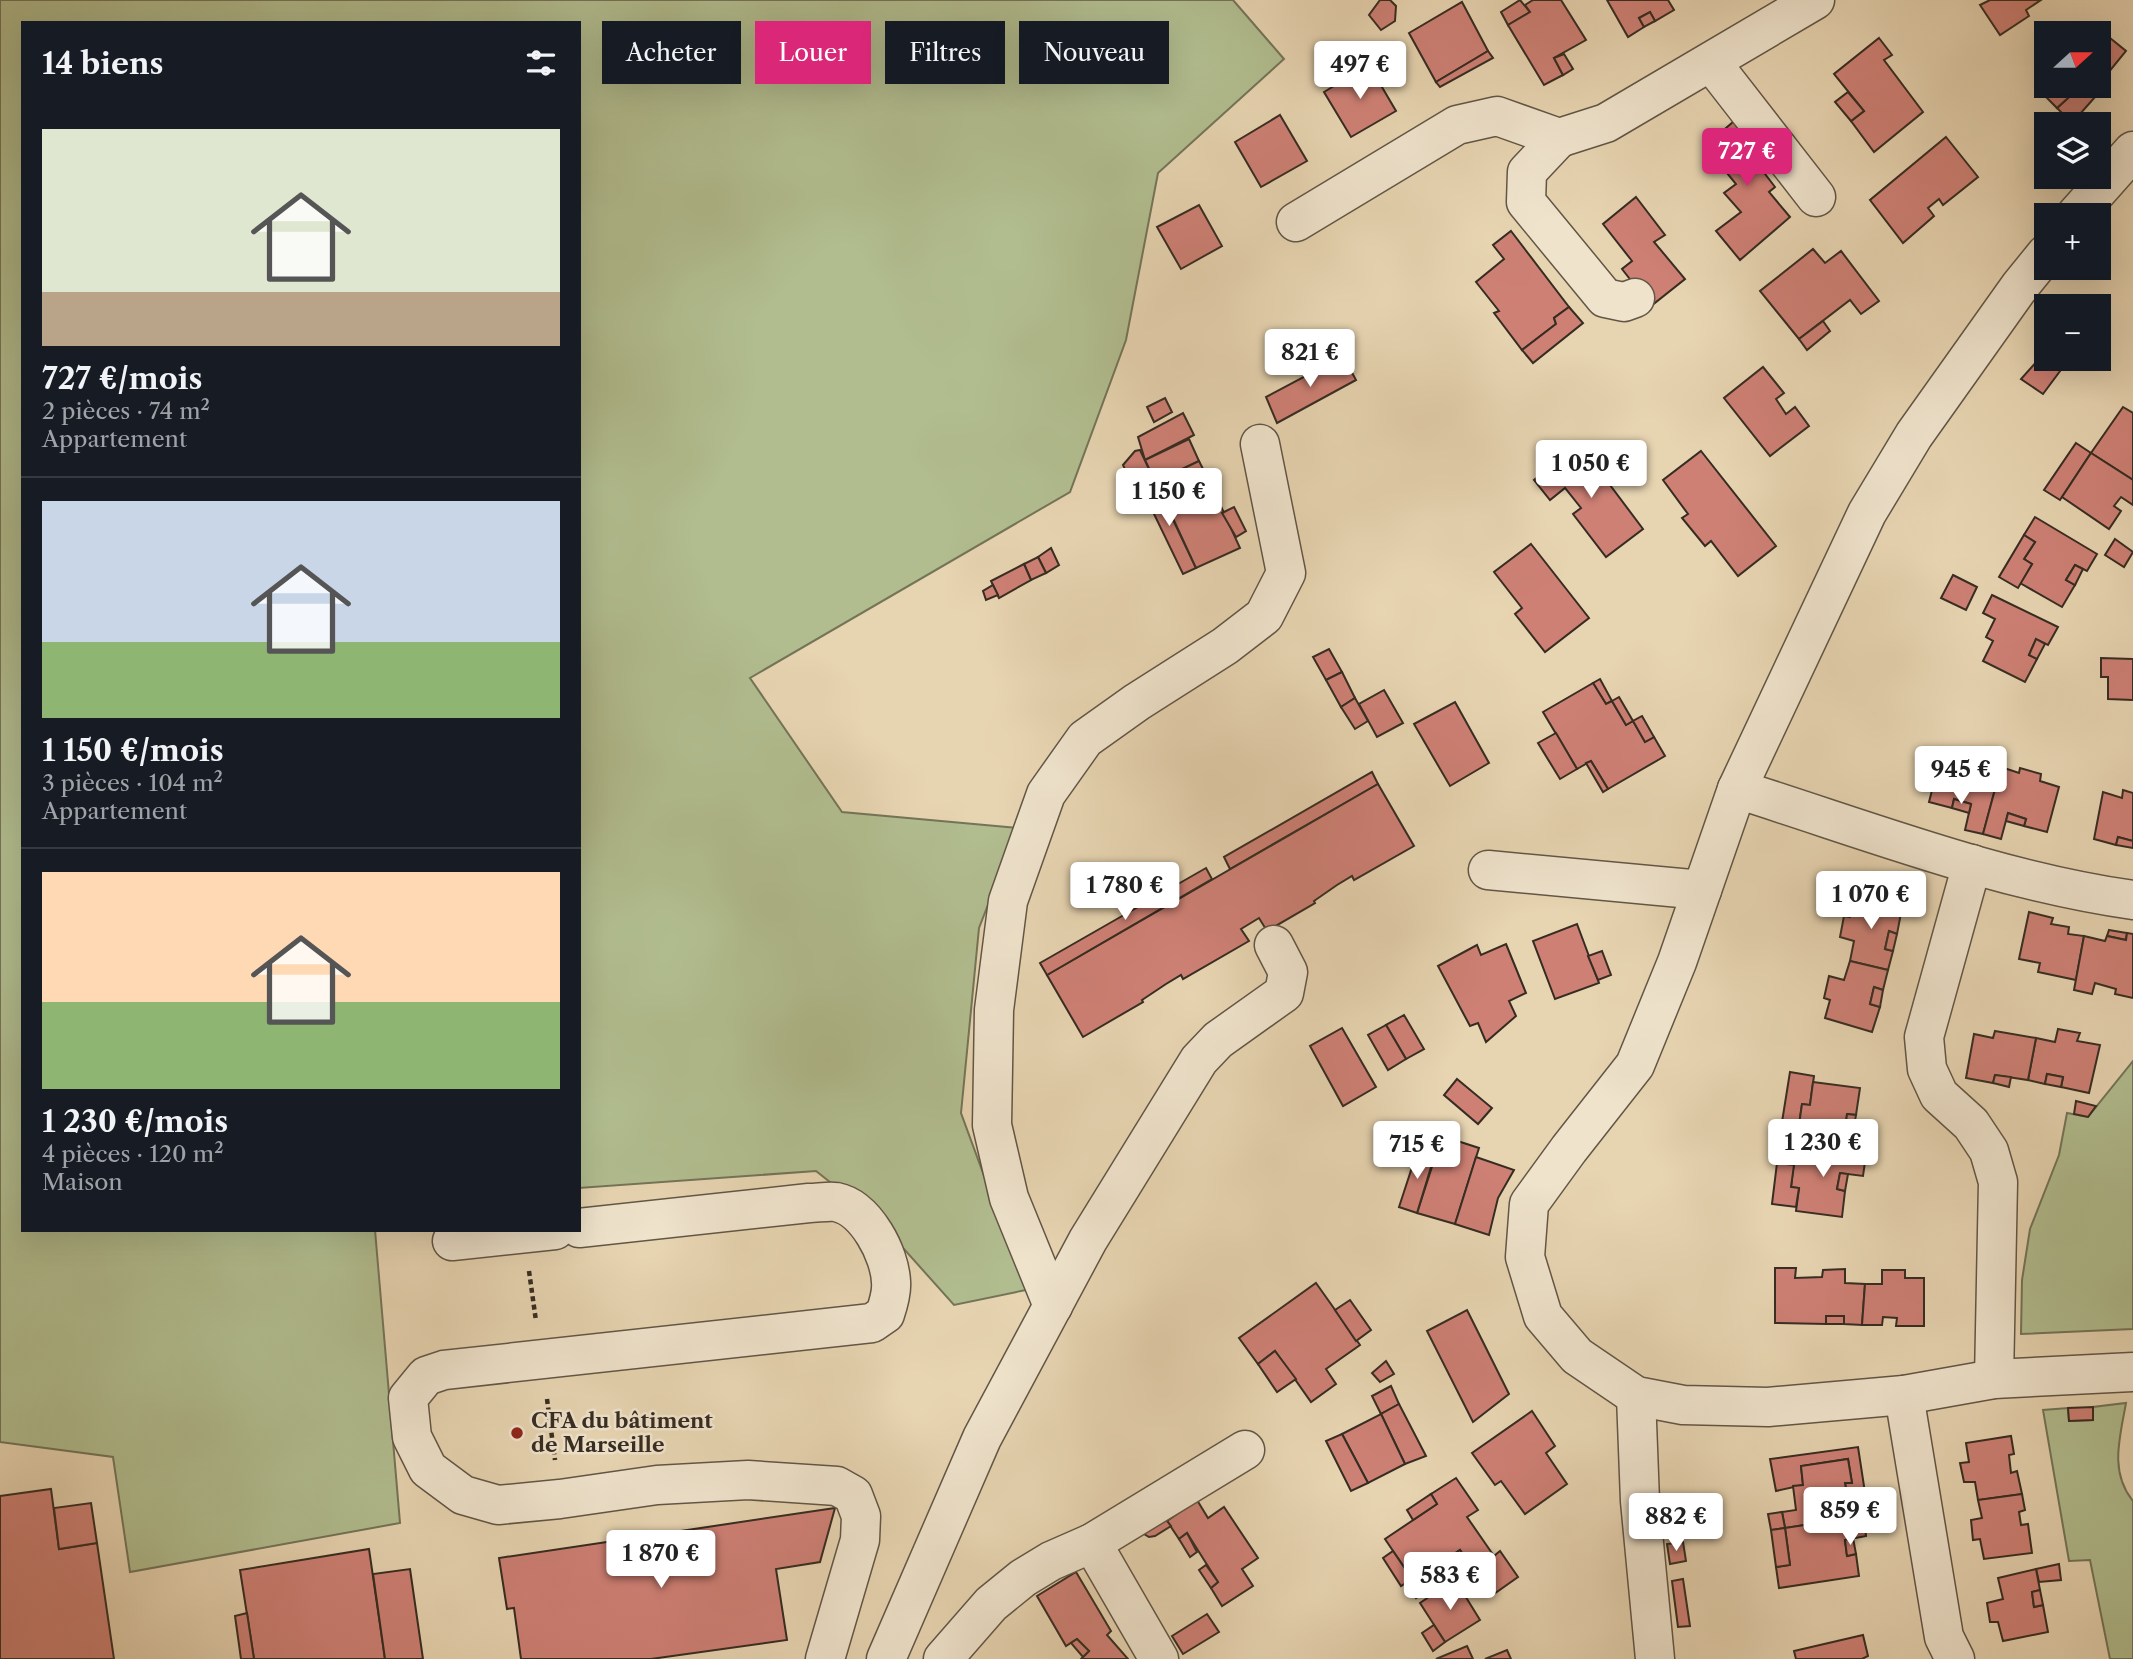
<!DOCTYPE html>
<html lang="fr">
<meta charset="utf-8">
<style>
:root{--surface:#171b24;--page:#242831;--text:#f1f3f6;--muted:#9ea1a6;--line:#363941;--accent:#db2777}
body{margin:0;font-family:"Libre Caslon Text",serif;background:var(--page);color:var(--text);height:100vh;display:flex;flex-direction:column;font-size:26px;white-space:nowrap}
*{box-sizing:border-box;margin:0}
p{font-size:23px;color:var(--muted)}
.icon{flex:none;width:38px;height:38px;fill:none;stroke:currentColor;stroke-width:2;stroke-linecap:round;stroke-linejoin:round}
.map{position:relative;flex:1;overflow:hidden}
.details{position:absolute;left:21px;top:21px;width:560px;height:1211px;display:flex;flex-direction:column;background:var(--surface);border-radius:0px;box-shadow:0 7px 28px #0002}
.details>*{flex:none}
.top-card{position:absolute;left:602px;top:21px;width:665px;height:63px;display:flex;gap:14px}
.needle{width:46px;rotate:69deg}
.tools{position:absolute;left:2034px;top:21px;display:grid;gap:14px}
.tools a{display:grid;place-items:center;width:77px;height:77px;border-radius:0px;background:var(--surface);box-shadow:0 7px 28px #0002;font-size:35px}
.price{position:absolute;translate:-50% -60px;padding:0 16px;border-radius:7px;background:#fff;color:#222;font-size:23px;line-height:46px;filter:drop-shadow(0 2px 4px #0008)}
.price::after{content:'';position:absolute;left:50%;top:42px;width:21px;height:16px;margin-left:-10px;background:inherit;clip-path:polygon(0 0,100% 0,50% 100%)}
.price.selected{background:var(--accent);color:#fff}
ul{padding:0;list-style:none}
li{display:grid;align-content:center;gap:14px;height:371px;padding:0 21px}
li+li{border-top:2px solid var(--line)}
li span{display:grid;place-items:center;height:217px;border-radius:0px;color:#555}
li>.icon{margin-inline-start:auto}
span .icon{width:126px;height:126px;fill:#fffc;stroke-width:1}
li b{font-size:30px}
h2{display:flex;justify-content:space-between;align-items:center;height:84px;padding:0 21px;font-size:30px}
.tag{padding:0 24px;border-radius:0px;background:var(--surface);box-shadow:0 7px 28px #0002;font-size:24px;line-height:63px}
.tag.selected{background:var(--accent);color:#fff}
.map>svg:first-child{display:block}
.green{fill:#b1bd8f;stroke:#747458;stroke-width:2}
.building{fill:#ce8075;stroke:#362c22;stroke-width:2}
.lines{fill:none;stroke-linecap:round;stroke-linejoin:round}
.minor-casing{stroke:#625646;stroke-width:41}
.path{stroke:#362c22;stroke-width:4.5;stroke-dasharray:5 3.5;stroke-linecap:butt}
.minor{stroke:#efe3cc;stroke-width:38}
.poi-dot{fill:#8f2418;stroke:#efe3cc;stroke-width:2.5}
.labels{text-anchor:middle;stroke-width:5;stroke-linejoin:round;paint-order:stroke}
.poi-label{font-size:21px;font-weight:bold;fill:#362c22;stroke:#efe3cc;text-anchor:start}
</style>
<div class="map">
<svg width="2133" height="1659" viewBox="0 0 2133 1659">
<rect width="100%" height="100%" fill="#e7d4b1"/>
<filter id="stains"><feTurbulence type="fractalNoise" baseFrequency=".00286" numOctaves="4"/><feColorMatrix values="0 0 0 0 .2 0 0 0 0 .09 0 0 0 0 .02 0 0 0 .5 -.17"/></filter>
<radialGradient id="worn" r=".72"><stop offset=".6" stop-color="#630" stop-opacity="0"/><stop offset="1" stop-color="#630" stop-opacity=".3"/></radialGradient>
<g class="green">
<path d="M0 0H1233L1284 59 1158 173 1126 340 1070 492 750 678 842 812 1018 828 979 928 961 1113 1026 1290 954 1305 879 1221 816 1171 579 1188V23H23V1230H375L400 1523 130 1572 113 1457 0 1442Z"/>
<path d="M2133 1061V1329L2021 1334 2022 1280 2030 1229 2059 1155 2067 1113 2088 1117Z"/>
<path d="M2126 1403C2120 1437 2109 1472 2133 1501V1659H2110L2090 1560 2069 1561 2043 1410 2068 1408 2069 1421 2093 1420V1407Z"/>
</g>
<g class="building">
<path d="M1380 0H1390L1396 6 1395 21 1381 30 1369 15Z"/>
<path d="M1520 0 1530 12 1508 25 1501 12Z"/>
<path d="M1533 0H1561L1586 40 1554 58 1563 75 1544 85 1508 25 1530 12 1525 5Z"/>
<path d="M1607 0H1668L1674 10 1655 21 1650 12 1639 18 1644 27 1628 37Z"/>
<path d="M1990 0H2041L2026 10 2029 16 2000 35 1980 5Z"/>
<path d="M1462 2 1488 51 1436 82 1409 33Z"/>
<path d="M1650 12 1655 21 1644 27 1639 18Z"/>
<path d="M2094 25 2126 51 2099 84 2103 88 2072 123 2057 108 2068 98 2055 86H2098V33H2087Z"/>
<path d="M1879 38 1892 55 1884 60 1923 112 1874 152 1851 121 1864 111 1834 74Z"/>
<path d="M1488 51 1493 58 1440 87 1436 82Z"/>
<path d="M1564 54 1573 69 1563 75 1554 58Z"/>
<path d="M1369 65 1396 111 1351 137 1324 92Z"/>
<path d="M2046 83V86H2055L2068 98 2057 108 2040 91Z"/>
<path d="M1848 92 1864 111 1851 121 1835 102Z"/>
<path d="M1280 115 1307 161 1261 187 1235 142Z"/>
<path d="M1740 116 1773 155 1759 166 1775 187 1769 192 1790 217 1740 260 1716 231 1741 212 1724 193 1736 184 1705 146Z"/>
<path d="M1946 137 1978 177 1943 205 1939 199 1928 208 1934 216 1903 243 1870 200Z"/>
<path d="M1636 197 1665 235 1654 242 1685 279 1651 306 1622 269 1632 261 1603 224Z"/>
<path d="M1199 205 1222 246 1181 269 1157 227Z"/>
<path d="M1511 231 1569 307 1554 318 1556 324 1522 350 1494 313 1499 311 1476 282 1504 259 1493 245Z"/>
<path d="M1813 249 1825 263 1841 251 1879 301 1861 314 1850 300 1799 339 1760 291Z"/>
<path d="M1569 307 1583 323 1533 363 1522 350 1556 324 1554 318Z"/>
<path d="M1823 321 1830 331 1807 350 1799 339Z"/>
<path d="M2046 351V359H2069L2043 394 2021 379Z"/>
<path d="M1343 356 1356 380 1277 423 1266 397Z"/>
<path d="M1763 367 1784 393 1776 399 1786 414 1795 407 1809 426 1770 456 1724 398Z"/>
<path d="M1165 398 1172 412 1154 422 1147 407Z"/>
<path d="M2123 407 2133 413V480L2091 453Z"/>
<path d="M1183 413 1194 435 1145 460 1138 437Z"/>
<path d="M1189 439 1199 461 1155 482 1145 460Z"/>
<path d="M2076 443 2091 453 2060 500 2044 490Z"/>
<path d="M1580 445 1643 529 1606 557 1573 514 1581 508 1565 488 1550 500 1534 480Z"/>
<path d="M1140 450 1155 482 1135 492 1123 465 1135 451Z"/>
<path d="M1701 451 1776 546 1738 576 1711 541 1705 546 1682 518 1688 514 1663 480Z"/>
<path d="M2091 453 2133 480V505L2121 497 2114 506 2121 511 2109 529 2062 497Z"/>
<path d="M1199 461 1214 491 1170 512 1155 482Z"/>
<path d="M1155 482 1196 568 1183 574 1142 489Z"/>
<path d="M1214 491 1240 548 1196 568 1170 512Z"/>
<path d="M1234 507 1246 531 1236 537 1222 513Z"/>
<path d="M2035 517 2097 554 2087 571 2075 565 2066 580 2075 585 2062 607 2020 583 2032 564 2024 559 2035 542 2024 535Z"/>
<path d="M2024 535 2035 542 2024 559 2032 564 2018 588 1999 577Z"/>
<path d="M2115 539 2133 552 2124 567 2105 555Z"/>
<path d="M1531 544 1589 618 1545 652 1515 614 1522 608 1494 572Z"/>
<path d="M1051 548 1059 565 1046 573 1038 557Z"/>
<path d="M1038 557 1046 573 1031 580 1024 564Z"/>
<path d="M1024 564 1031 580 999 598 991 581Z"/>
<path d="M2075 565 2083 569 2075 585 2066 580Z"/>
<path d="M1953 575 1977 587 1966 610 1941 598Z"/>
<path d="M993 585 998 595 986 600 983 591Z"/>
<path d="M1992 595 2058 627 2048 645 2036 639 2029 655 2037 659 2025 682 1983 661 1993 641 1986 637 1995 619 1983 613Z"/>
<path d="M2036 639 2045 644 2037 659 2029 655Z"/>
<path d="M1329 649 1342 672 1326 680 1313 657Z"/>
<path d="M2101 658 2133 659V700L2108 699V677H2101Z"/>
<path d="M1342 672 1355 698 1341 707 1326 680Z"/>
<path d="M1600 679 1612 701 1606 704 1593 683Z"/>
<path d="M1593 683 1606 704 1612 701 1626 725 1633 721 1645 742 1654 737 1665 756 1608 789 1591 761 1577 769 1543 712Z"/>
<path d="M1384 690 1403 723 1377 737 1359 704Z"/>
<path d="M1619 697 1633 721 1626 725 1612 701Z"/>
<path d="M1355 698 1368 721 1355 729 1341 707Z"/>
<path d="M1455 702 1489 763 1450 786 1414 724Z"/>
<path d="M1642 716 1654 737 1645 742 1633 721Z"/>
<path d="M1556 733 1577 769 1560 779 1538 743Z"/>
<path d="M1965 754 1983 759 1981 763 2001 767 1983 834 1965 830 1971 804 1954 799 1952 808 1929 802 1941 755 1963 762Z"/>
<path d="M1591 761 1608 789 1603 792 1586 763Z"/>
<path d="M2001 767 2019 773 2020 768 2041 774 2040 781 2059 787 2047 832 2024 826 2026 819 2008 813 2001 839 1983 834Z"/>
<path d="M1372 772 1378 784 1230 869 1224 857Z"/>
<path d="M1378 784 1414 846 1354 880 1352 876 1337 885 1314 901 1315 903 1267 931 1259 918 1241 929 1249 941 1183 979 1181 975 1166 984 1142 1000 1143 1002 1083 1037 1047 975Z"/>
<path d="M2123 790 2133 793V841L2118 837 2116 845 2094 839 2103 792 2122 798Z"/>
<path d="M1954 799 1971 804 1969 813 1952 808Z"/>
<path d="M2008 813 2026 819 2024 826 2006 821Z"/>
<path d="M2118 837 2133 841V848L2116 845Z"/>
<path d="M1206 868 1212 879 1047 975 1040 963Z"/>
<path d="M1855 896 1902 908 1897 934 1889 931 1885 949 1893 951 1888 970 1850 961 1854 941 1840 937 1844 916 1850 917Z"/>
<path d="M2029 912 2053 918 2051 924 2069 927 2068 934 2084 936 2076 980 2038 972 2040 963 2019 959Z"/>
<path d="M1577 924 1599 983 1555 999 1533 941Z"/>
<path d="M2109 930 2127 933 2126 940 2107 936Z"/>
<path d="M1889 931 1897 934 1893 951 1885 949Z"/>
<path d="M2127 933 2133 934V998L2115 994 2116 989 2095 983 2092 994 2074 990 2084 936 2105 941 2107 936 2126 940Z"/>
<path d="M1506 944 1526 993 1509 1001 1516 1016 1486 1042 1478 1023 1470 1026 1438 966 1477 945 1481 955Z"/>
<path d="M1602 951 1611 975 1598 980 1588 956Z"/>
<path d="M1850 961 1888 970 1883 990 1874 987 1870 1004 1880 1007 1872 1032 1825 1018 1830 1000 1824 998 1829 976 1844 980Z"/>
<path d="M1874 987 1883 990 1880 1007 1870 1004Z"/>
<path d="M1404 1015 1424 1049 1406 1059 1386 1025Z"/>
<path d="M1386 1025 1406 1059 1388 1070 1368 1035Z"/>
<path d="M1342 1028 1376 1087 1343 1106 1310 1046Z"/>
<path d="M2058 1029 2080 1033 2077 1041 2100 1045 2089 1093 2061 1087 2063 1077 2047 1074 2045 1084 2028 1080 2036 1038 2055 1042Z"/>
<path d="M1995 1031 2036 1038 2028 1080 1995 1075 1993 1083 1966 1078 1974 1034 1993 1038Z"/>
<path d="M1790 1072 1814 1076 1810 1105 1802 1104 1799 1125 1782 1122Z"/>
<path d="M2047 1074 2063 1077 2061 1087 2045 1084Z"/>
<path d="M1995 1075 2011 1077 2009 1087 1993 1083Z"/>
<path d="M1457 1079 1492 1108 1478 1124 1444 1095Z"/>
<path d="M1813 1082 1860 1088 1856 1115 1847 1114 1845 1131 1869 1134 1866 1155 1796 1145 1802 1104 1810 1105Z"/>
<path d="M2076 1101 2096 1106 2088 1117 2074 1114Z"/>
<path d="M1847 1114 1856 1115 1853 1132 1845 1131Z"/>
<path d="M1442 1136 1479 1148 1455 1224 1417 1213Z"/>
<path d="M1796 1145 1866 1155 1863 1176 1840 1173 1837 1189 1845 1191 1842 1217 1796 1211 1799 1188 1791 1187Z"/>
<path d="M1418 1149 1435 1154 1417 1213 1399 1207Z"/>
<path d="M1476 1157 1514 1170 1498 1198 1489 1235 1455 1224Z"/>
<path d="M1777 1163 1794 1165 1791 1187 1799 1188 1796 1207 1772 1204Z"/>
<path d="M1840 1173 1848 1174 1845 1191 1837 1189Z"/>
<path d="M1775 1268H1796L1795 1278 1822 1277 1823 1270 1845 1269V1283L1865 1284 1862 1325 1844 1324V1316H1826V1324L1775 1323Z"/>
<path d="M1882 1270H1905V1278H1924V1326H1896L1897 1318 1883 1317 1882 1325H1862L1865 1284H1882Z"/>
<path d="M1316 1283 1360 1345 1326 1369 1336 1384 1311 1402 1275 1351 1258 1364 1239 1338Z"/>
<path d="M1350 1300 1371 1330 1356 1341 1335 1310Z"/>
<path d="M1467 1310 1509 1394 1473 1422 1427 1331Z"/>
<rect x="1826" y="1316" width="18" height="8"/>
<path d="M1275 1351 1296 1379 1277 1392 1258 1364Z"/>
<path d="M1386 1361 1394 1374 1380 1382 1372 1373Z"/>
<path d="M1391 1386 1399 1404 1381 1414 1372 1396Z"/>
<path d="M1399 1404 1426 1456 1405 1464 1381 1414Z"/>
<path d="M2093 1407V1420L2069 1421 2068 1408Z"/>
<path d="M1532 1411 1555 1446 1546 1453 1567 1484 1525 1514 1501 1481 1495 1485 1472 1453Z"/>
<path d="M1381 1414 1405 1464 1368 1483 1342 1434Z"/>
<path d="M1342 1434 1368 1483 1351 1491 1326 1441Z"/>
<path d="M2011 1436 2014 1454 2009 1455 2011 1473 2017 1471 2022 1494 1978 1500 1975 1482H1964L1960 1463 1969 1462 1966 1443Z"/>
<path d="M1858 1447 1866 1499 1848 1501 1845 1483H1852L1848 1459 1801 1466 1803 1485 1776 1491 1770 1459Z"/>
<path d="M1848 1459 1852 1483H1845L1848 1501 1861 1500 1864 1516 1785 1528 1782 1512 1796 1510 1793 1486 1803 1485 1801 1466Z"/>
<path d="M1456 1478 1478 1510 1467 1517 1494 1556 1500 1551 1518 1577 1491 1596 1460 1550 1433 1569 1442 1581 1416 1598 1406 1583 1412 1579 1385 1539 1437 1504 1431 1494Z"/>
<path d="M51 1489 59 1549 97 1543 114 1659H0V1496Z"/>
<path d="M1431 1494 1437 1504 1413 1520 1407 1510Z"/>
<path d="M2022 1494 2025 1510 2019 1512 2021 1525 2028 1524 2032 1553 1984 1559 1980 1539 1973 1540 1971 1520 1982 1518 1978 1500Z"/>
<path d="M1197 1500 1208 1518 1224 1507 1258 1558 1242 1569 1253 1586 1222 1606 1211 1588 1218 1582 1187 1533 1179 1539 1167 1521Z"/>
<path d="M91 1503 97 1543 59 1549 54 1508Z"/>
<path d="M835 1508 820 1562 776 1569 787 1640 651 1659H521L514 1608 507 1609 499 1558Z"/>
<path d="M1782 1512 1785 1528 1771 1530 1768 1514Z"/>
<path d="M1163 1516 1171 1526 1155 1536 1149 1537 1144 1534 1141 1530Z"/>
<path d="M1864 1516 1866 1536 1845 1540 1847 1556 1856 1554 1859 1576 1779 1588 1776 1567 1790 1565 1785 1528Z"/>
<path d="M1785 1528 1790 1565 1776 1567 1771 1530Z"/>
<path d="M1187 1533 1197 1552 1190 1557 1179 1539Z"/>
<path d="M1853 1538 1856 1554 1847 1556 1845 1540Z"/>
<path d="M1683 1542 1686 1561 1670 1564 1667 1544Z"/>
<path d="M369 1549 385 1659H254L240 1570Z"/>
<path d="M1460 1550 1469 1564 1451 1577 1441 1563Z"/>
<path d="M1393 1551 1412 1579 1401 1586 1383 1558Z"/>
<path d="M2059 1564 2061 1580 2039 1582 2036 1569Z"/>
<path d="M1206 1565 1218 1582 1211 1588 1199 1570Z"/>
<path d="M410 1569 423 1659H385L373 1574Z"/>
<path d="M2036 1569 2040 1590 2032 1592 2034 1607 2043 1605 2048 1632 2003 1641 1998 1622H1990L1987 1603 2003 1599 1998 1578Z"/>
<path d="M1076 1572 1111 1631 1107 1635 1128 1659H1081L1089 1651 1077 1639 1066 1646 1037 1596Z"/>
<path d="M1683 1579 1690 1626 1678 1627 1672 1581Z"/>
<path d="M1459 1586 1480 1620 1445 1642 1420 1603 1442 1588 1446 1594Z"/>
<path d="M2040 1590 2043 1605 2034 1607 2032 1592Z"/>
<path d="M247 1613 254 1659H241L235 1616Z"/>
<path d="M1207 1614 1219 1632 1183 1654 1172 1636Z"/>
<path d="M1434 1625 1445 1642 1433 1651 1422 1633Z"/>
<path d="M1863 1635 1868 1656 1862 1659H1796L1794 1651Z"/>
<path d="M1077 1639 1089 1651 1083 1657 1071 1643Z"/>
<path d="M1467 1646 1473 1659H1436Z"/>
<path d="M1507 1650 1511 1659H1485Z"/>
</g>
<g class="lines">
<g class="minor-casing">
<g id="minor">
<path d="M1711 62 1816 197"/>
<path d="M1559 138 1527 172 1526 202 1605 298 1624 302 1635 298"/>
<path d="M2076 215 2133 151"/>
<path d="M1296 222 1457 125 1497 116 1559 138 1606 123 1815 0"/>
<path d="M2046 254 2020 286 1914 435 1867 513 1737 789 1677 962 1635 1065 1569 1149 1529 1204 1525 1257 1543 1316 1577 1356 1636 1396 1683 1405 1768 1407 1904 1395 1994 1379 2133 1372"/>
<path d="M1737 789C1867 830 1998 881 2133 900"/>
<path d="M1972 864 1924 1037 1927 1069 1939 1095 1971 1124 1989 1151 1998 1182 1994 1379"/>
<path d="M1488 870 1702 890"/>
<path d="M579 1228 809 1203C817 1203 828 1201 836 1202 866 1208 890 1254 891 1282 892 1292 888 1305 885 1314L872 1323 444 1370 426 1376 408 1398 412 1437 428 1469 463 1495 498 1505 560 1499 657 1485 748 1480 837 1486 853 1495 861 1516 860 1540 825 1659"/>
<path d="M452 1241 555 1230"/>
<path d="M1053 1306 1009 1198 992 1125 994 1010 1008 901 1046 794 1085 739 1137 702 1225 646 1264 616 1286 573 1260 444"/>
<path d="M1904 1395 1944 1637 1955 1659"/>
<path d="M1636 1396 1640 1501 1655 1659"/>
<path d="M1092 1543 1159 1659"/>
<path d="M886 1659 982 1438 1088 1240 1199 1060 1218 1040 1284 993 1288 972 1274 945"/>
<path d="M943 1659 991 1604 1023 1578 1051 1561 1092 1543 1245 1450"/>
</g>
</g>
<g class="path">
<path d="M529 1271 536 1321"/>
<path d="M547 1399 555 1460"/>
</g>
<use href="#minor" class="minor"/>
</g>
<circle class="poi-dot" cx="517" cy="1433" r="7"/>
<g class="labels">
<g class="poi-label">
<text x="531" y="1428">CFA du bâtiment<tspan x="531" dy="24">de Marseille</tspan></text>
</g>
</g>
<rect width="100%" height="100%" filter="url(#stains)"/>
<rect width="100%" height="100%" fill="url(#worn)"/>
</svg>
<div class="tools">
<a><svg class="needle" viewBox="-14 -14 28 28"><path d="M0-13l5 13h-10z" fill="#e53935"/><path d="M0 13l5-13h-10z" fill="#9ea1a6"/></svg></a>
<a><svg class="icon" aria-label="layers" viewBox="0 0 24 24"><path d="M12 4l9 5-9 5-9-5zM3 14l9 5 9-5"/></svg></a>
<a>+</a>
<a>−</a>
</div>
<b class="price" style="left:1360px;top:101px">497 €</b>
<b class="price selected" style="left:1747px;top:188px">727 €</b>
<b class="price" style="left:1310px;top:389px">821 €</b>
<b class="price" style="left:1591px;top:500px">1 050 €</b>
<b class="price" style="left:1169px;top:528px">1 150 €</b>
<b class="price" style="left:1961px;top:806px">945 €</b>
<b class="price" style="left:1125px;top:922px">1 780 €</b>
<b class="price" style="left:1871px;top:931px">1 070 €</b>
<b class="price" style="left:1823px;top:1179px">1 230 €</b>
<b class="price" style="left:1417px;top:1181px">715 €</b>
<b class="price" style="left:1850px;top:1547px">859 €</b>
<b class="price" style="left:1676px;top:1553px">882 €</b>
<b class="price" style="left:661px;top:1590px">1 870 €</b>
<b class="price" style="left:1450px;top:1612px">583 €</b>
<div class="top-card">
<a class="tag">Acheter</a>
<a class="tag selected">Louer</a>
<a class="tag">Filtres</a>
<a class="tag">Nouveau</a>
</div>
<section class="details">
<h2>14 biens<svg class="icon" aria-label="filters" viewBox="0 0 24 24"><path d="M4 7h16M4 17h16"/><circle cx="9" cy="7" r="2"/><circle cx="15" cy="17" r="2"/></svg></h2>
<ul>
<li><span style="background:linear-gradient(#dfe7d0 75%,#b9a48a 0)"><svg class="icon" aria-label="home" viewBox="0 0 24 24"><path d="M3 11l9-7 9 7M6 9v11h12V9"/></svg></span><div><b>727 €/mois</b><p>2 pièces · 74 m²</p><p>Appartement</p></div></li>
<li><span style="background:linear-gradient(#c9d6e8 65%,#8fb573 0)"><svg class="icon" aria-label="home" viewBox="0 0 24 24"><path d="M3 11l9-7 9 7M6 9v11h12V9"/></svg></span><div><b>1 150 €/mois</b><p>3 pièces · 104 m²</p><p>Appartement</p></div></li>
<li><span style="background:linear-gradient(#ffd9b3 60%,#8fb573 0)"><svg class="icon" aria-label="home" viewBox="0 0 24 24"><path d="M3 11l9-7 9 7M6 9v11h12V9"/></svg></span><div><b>1 230 €/mois</b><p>4 pièces · 120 m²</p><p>Maison</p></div></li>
</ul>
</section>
</div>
